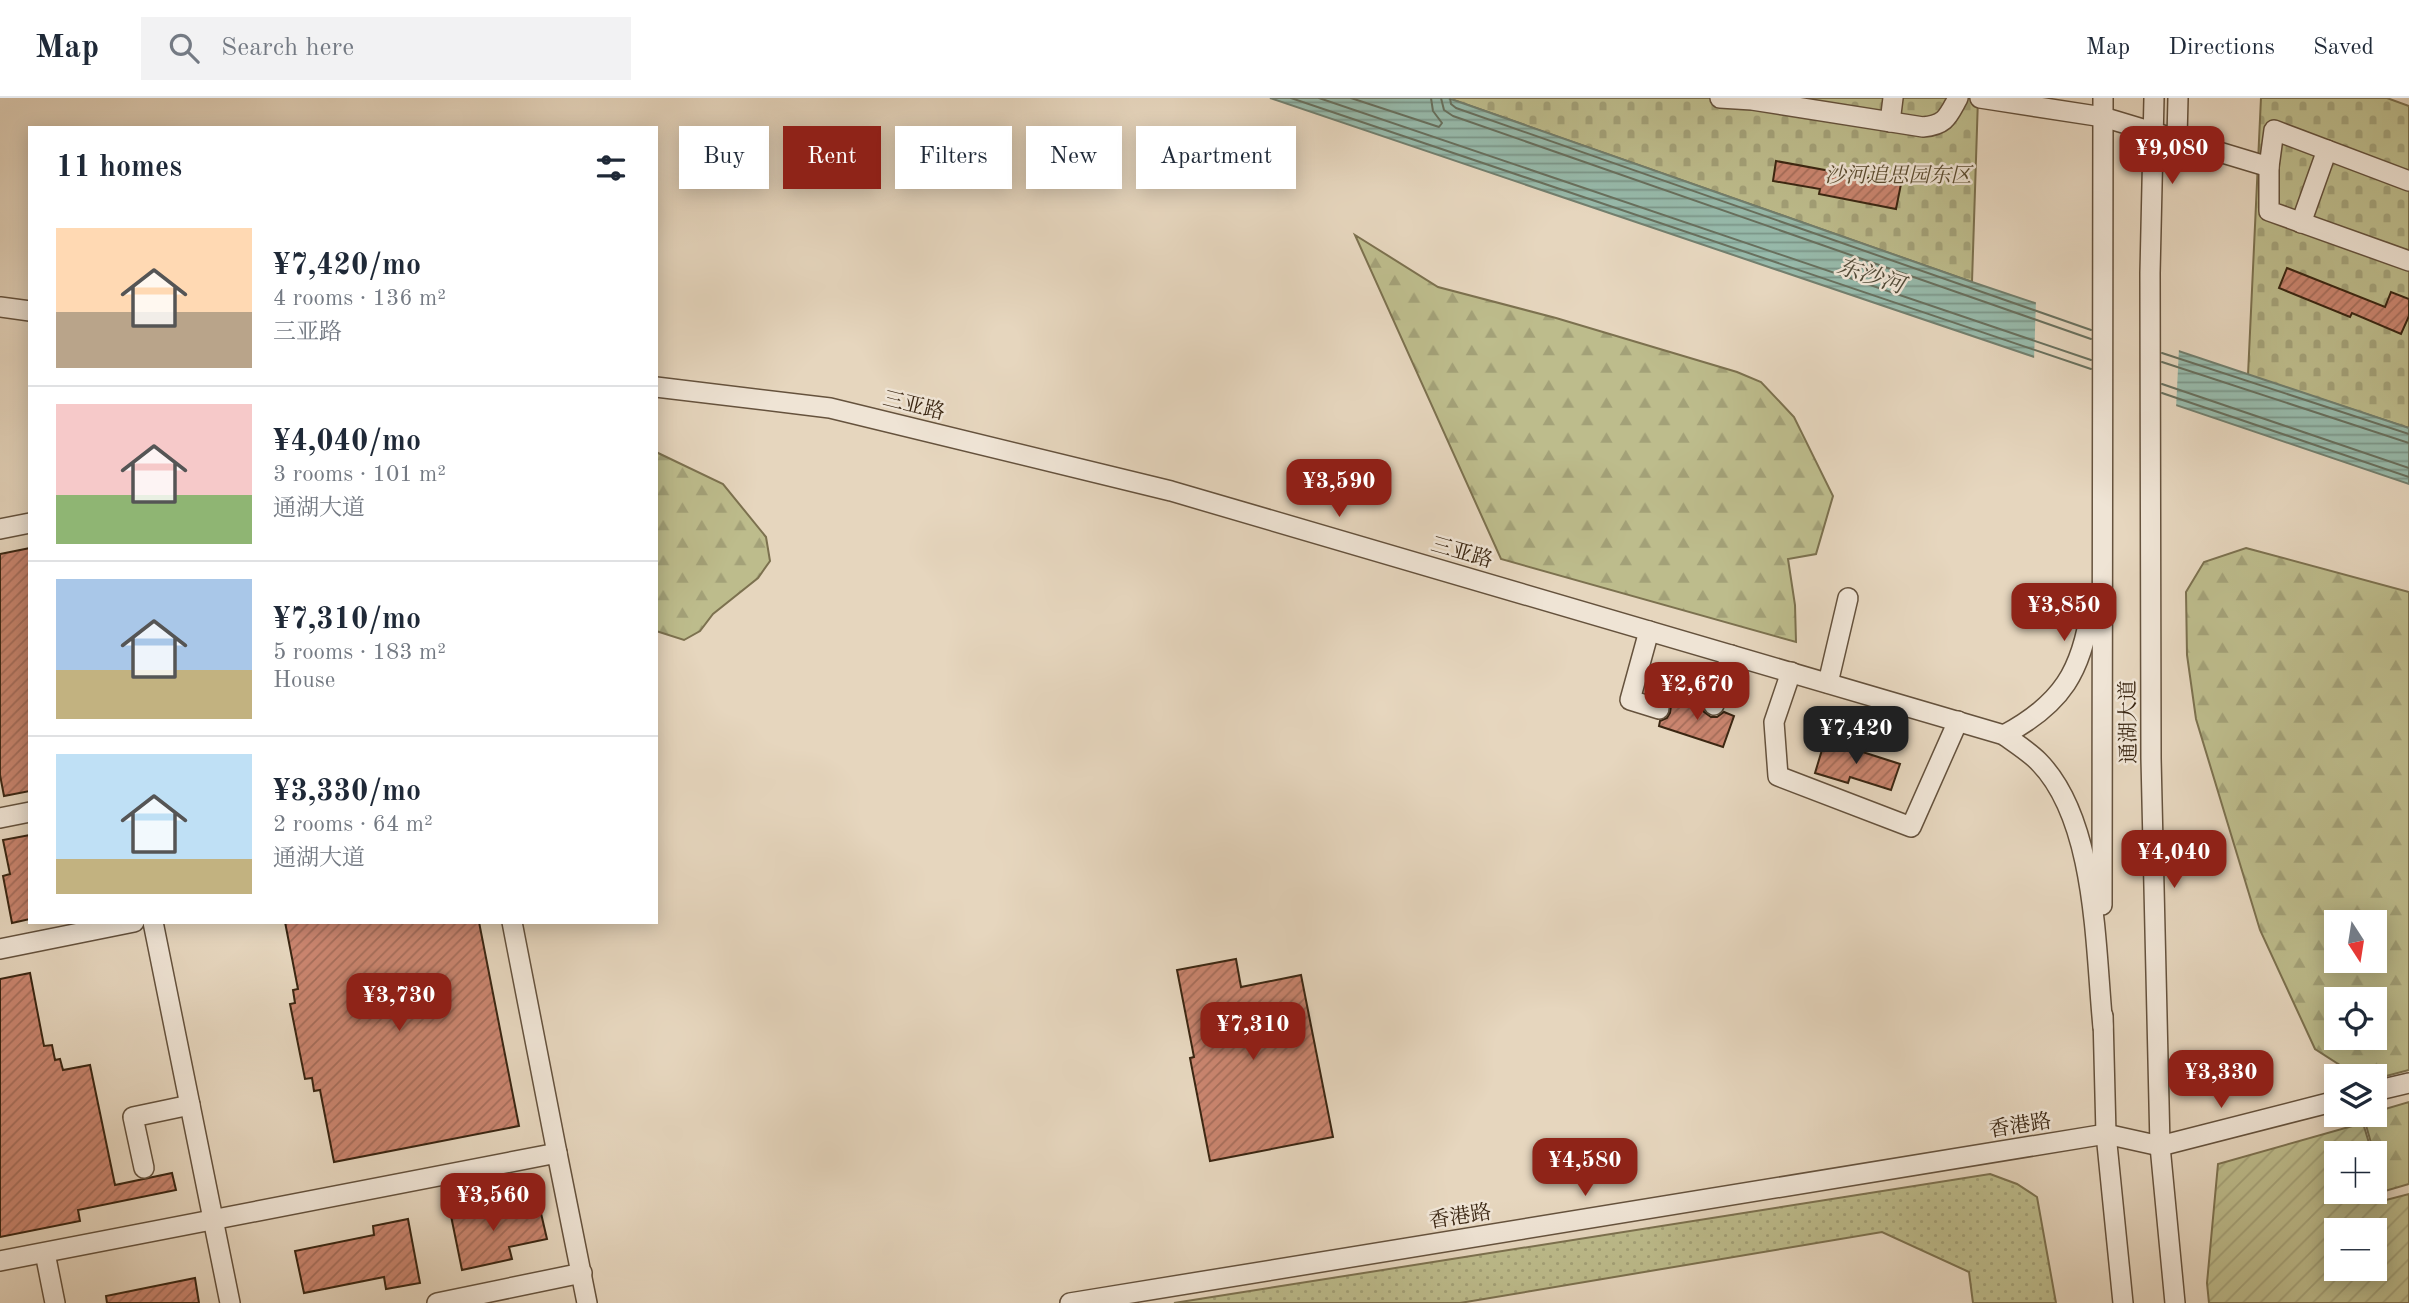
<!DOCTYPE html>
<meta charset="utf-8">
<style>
:root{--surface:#fff;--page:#f2f2f3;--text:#1f2937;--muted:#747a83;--line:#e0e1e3;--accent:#8f2418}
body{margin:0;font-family:"Old Standard TT","Noto Serif SC",serif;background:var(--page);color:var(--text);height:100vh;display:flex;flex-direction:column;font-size:26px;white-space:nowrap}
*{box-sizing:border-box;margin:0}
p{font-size:23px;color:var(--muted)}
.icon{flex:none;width:38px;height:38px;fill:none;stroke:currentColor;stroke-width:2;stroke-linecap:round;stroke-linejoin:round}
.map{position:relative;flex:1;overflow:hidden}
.side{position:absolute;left:28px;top:28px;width:630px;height:798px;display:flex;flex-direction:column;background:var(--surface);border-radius:0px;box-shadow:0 4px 18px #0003}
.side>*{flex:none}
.hud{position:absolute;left:679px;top:28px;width:665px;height:63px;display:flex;gap:14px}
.needle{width:46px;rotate:168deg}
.tools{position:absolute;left:2324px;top:812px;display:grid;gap:14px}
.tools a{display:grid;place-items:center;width:63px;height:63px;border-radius:0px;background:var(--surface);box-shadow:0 4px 18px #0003;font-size:35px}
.price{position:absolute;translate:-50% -60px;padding:0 16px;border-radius:14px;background:var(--accent);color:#fff;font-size:23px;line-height:46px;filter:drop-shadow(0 2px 4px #0008)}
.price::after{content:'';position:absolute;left:50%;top:42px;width:21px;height:16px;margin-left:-10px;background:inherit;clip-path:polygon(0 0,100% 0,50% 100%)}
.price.current{background:#222;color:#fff}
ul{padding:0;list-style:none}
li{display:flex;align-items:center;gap:21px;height:175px;padding:0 28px}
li+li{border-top:2px solid var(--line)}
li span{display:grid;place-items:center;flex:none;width:196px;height:140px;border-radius:0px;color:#555}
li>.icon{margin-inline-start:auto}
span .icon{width:84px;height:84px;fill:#fffc;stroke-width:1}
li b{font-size:30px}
h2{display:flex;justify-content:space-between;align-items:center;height:84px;padding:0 28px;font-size:30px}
.pill{padding:0 24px;border-radius:0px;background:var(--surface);box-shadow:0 4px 18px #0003;font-size:24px;line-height:63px}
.pill.current{background:var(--accent);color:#fff}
header{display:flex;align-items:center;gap:42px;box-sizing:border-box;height:98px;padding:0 35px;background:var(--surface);border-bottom:2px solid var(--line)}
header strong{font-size:33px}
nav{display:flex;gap:38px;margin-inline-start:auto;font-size:24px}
.search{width:490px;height:63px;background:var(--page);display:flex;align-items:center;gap:18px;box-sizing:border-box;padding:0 24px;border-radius:0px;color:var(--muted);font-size:26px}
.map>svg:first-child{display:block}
.grass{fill:url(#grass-dots);stroke:#7c714f;stroke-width:2}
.forest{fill:url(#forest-firs);stroke:#7c714f;stroke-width:2;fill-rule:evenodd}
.cemetery{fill:url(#cemetery-stones);stroke:#7c714f;stroke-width:2}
.garden{fill:url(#garden-furrows);stroke:#7c714f;stroke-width:2;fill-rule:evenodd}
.water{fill:url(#water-rules);stroke:#727f6e;stroke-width:2}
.pier{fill:#e6d6be}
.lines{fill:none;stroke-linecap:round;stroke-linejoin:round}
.shore{stroke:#68705e;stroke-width:2}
.building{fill:url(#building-hatch);stroke:#3a2612;stroke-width:2}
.minor-casing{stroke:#65523d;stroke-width:22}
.minor{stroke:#efe4d5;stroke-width:19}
.labels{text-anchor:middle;stroke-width:5;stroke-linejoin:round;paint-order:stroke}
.park-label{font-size:21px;font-style:italic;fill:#5b4c30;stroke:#efe4d5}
.street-label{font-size:21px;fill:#3a2612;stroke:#efe4d5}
.water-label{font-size:23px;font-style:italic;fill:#514b38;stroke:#efe4d5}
</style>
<header>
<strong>Map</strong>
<div class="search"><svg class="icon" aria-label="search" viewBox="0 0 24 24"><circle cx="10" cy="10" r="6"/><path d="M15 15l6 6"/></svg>Search here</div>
<nav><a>Map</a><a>Directions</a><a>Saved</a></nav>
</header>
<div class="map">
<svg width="2409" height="1205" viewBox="0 0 2409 1205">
<defs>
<pattern id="grass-dots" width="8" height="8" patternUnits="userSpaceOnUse" patternTransform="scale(1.75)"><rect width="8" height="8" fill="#bdbc8c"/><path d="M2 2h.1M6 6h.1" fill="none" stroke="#a3a178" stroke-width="1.8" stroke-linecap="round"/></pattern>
<pattern id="forest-firs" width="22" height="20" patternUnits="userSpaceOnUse" patternTransform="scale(1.75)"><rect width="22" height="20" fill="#bdbc8c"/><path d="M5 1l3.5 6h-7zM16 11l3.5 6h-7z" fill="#a3a178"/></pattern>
<pattern id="cemetery-stones" width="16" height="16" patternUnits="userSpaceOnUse" patternTransform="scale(1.75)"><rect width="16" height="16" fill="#bdbc8c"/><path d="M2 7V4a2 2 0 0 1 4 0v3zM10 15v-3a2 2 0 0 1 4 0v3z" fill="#a3a178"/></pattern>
<pattern id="garden-furrows" width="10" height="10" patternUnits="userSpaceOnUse" patternTransform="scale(1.75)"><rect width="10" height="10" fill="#bdbc8c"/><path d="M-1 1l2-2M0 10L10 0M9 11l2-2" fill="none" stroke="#a3a178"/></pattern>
<pattern id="water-rules" width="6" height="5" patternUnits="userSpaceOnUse" patternTransform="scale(1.75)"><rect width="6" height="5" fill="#97baab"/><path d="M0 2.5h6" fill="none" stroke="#7c978a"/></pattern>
<pattern id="building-hatch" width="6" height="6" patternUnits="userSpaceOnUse" patternTransform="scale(1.75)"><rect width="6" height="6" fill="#ca856f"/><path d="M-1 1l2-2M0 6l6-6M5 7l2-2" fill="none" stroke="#a56d5a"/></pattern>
</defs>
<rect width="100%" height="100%" fill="#e6d6be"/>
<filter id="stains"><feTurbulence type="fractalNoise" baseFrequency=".00286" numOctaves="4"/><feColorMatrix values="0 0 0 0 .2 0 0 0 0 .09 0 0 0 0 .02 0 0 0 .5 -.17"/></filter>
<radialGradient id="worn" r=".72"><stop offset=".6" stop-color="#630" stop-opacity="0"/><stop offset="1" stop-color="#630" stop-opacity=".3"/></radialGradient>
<path class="grass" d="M1990 1076 2017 1086 2037 1099 2056 1205H1973L1969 1174 1882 1134 1460 1205H1174Z"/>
<g class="forest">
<path d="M1355 137 1438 189 1556 220 1737 274 1761 284 1794 319 1833 398 1816 456 1788 461 1795 507 1796 544 1501 461Z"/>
<path d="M656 354 723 386 766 439 770 463 758 480 713 516 700 533 684 542 656 533Z"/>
<path d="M2246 450 2409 494V972L2375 981V978H2357L2315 951 2260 832 2196 621 2187 557 2186 494 2204 464ZM2336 824H2375V863H2336ZM2336 901H2375V940H2336Z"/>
<path d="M2409 1004V1086L2385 1093 2363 1017H2375V1014Z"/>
</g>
<g class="cemetery">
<path d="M1448 0H1978L1972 184Z"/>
<path d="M2261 0H2387L2409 8V330L2248 277Z"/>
</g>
<path class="garden" d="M2363 1025 2372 1055H2336V1094H2375V1065L2386 1102 2409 1096V1205H2209L2207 1185 2218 1066ZM2375 1132V1171H2336V1132Z"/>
<path class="water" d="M1270 0H1448L1972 184 2409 330V386Z"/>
<path class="pier" d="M2036 202 2179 250 2176 311 2034 263Z"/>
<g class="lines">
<g class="shore">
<path d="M1291 0 2091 271"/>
<path d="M1319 0 2091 262"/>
<path d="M1351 0 1439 29 1442 25 1433 13 1431 0"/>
<path d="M1441 0 1444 12 1453 18 2091 241"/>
<path d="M1450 0 1451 6 1456 10 2091 232"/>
<path d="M2162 255 2409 336"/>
<path d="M2162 264 2409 345"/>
<path d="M2162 286 2409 370"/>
<path d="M2162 295 2409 379"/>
</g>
</g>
<g class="building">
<path d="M1776 63 1901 86 1896 111 1819 96 1820 91 1773 83Z"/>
<path d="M2287 170 2385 209 2391 194 2409 201V218L2401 236 2352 215 2350 219 2279 190Z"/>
<path d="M30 450V693L4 698 0 677V456Z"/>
<path d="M1669 596 1702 607 1704 614 1711 619H1717L1724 614 1734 618 1723 649 1659 628 1660 623 1667 620 1670 615 1671 608 1667 602Z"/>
<path d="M1825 642 1900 666 1891 692 1850 679 1848 685 1815 675Z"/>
<path d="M30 737V821L12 825 3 778 10 776 3 742Z"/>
<path d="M285 824H479L519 1028 334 1064 320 992 314 993 312 980 305 981 290 906 295 905 293 892 298 891Z"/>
<path d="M1236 861 1241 889 1301 877 1333 1039 1210 1063 1190 960 1194 959 1177 872Z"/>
<path d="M30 875 44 948 52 947 55 962 60 961 63 972 90 967 115 1087 172 1075 176 1092 78 1112 80 1123 0 1139V881Z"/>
<path d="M497 1102 501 1120 540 1111 547 1141 509 1149 512 1161 462 1172 450 1113Z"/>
<path d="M408 1121 420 1185 386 1191 384 1179 304 1195 295 1153 374 1137 373 1128Z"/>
<path d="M195 1180 199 1205H107L106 1198Z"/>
</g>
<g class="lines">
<g class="minor-casing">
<g id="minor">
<path d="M1720 0 1752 2 1923 29C1946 27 1948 18 1958 0"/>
<path d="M1980 0 2103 19 2269 69"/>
<path d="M2154 0 2150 175 2151 660 2160 1048 2175 1205"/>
<path d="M1890 24 1893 0"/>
<path d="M2177 40 2178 0"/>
<path d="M2409 83 2274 32 2269 69V113L2409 163"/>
<path d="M2301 125 2327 52"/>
<path d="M0 209 30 213"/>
<path d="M656 289 830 310 1171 393 2004 637C2015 645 2028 653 2038 663 2097 722 2095 850 2103 929"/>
<path d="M0 431 30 425"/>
<path d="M1649 533 1630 602 1659 611"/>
<path d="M1791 574 1774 624 1778 678 1911 729 1958 623"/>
<path d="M1828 585 1848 500"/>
<path d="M1714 607 1731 557"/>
<path d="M2004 637C2062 606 2082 573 2091 509"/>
<path d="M0 720 30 714"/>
<path d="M2102 807 2103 0"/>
<path d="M153 824 230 1205"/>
<path d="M512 824 557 1055"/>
<path d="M0 851 134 824"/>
<path d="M2103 918 2106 1036 2123 1205"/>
<path d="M2375 993 2409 985"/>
<path d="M144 1070 133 1019 190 1007"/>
<path d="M45 1155 55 1205"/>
<path d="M0 1163 557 1055 587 1205"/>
<path d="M437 1205 582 1175"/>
<path d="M1070 1205 2106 1036 2160 1048 2336 1003"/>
</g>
</g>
<use href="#minor" class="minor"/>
</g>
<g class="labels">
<g class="park-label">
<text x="1898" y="84">沙河追思园东区</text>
</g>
<g class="street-label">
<text transform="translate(914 307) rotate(14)" y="7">三亚路</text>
<text transform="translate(1462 454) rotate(16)" y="7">三亚路</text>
<text transform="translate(2128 624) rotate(-91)" y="7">通湖大道</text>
<text transform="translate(2020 1027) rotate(-9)" y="7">香港路</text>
<text transform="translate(1460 1118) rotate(-9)" y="7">香港路</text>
</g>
<g class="water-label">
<text transform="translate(1871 177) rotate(18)" y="8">东沙河</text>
</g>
</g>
<rect width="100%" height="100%" filter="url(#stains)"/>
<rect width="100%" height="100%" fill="url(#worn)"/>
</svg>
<div class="tools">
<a><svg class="needle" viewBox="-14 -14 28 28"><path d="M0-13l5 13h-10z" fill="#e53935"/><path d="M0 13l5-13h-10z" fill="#747a83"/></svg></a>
<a><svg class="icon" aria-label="locate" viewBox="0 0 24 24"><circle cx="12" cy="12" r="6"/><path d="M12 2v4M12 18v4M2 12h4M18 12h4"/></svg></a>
<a><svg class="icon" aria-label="layers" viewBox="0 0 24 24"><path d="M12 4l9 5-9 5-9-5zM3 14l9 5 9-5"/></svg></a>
<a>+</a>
<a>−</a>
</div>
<b class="price" style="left:2172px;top:88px">¥9,080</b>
<b class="price" style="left:1339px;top:421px">¥3,590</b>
<b class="price" style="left:2064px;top:545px">¥3,850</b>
<b class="price" style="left:1697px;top:624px">¥2,670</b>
<b class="price current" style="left:1856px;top:668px">¥7,420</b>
<b class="price" style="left:2174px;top:792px">¥4,040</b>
<b class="price" style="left:399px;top:935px">¥3,730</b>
<b class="price" style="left:1253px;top:964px">¥7,310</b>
<b class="price" style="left:2221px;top:1012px">¥3,330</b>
<b class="price" style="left:1585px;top:1100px">¥4,580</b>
<b class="price" style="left:493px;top:1135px">¥3,560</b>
<div class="hud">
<a class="pill">Buy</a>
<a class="pill current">Rent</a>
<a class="pill">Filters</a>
<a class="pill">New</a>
<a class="pill">Apartment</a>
</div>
<section class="side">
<h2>11 homes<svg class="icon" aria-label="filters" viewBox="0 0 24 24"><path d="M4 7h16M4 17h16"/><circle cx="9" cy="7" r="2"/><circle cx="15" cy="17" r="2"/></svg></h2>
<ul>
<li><span style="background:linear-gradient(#ffd9b3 60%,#b9a48a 0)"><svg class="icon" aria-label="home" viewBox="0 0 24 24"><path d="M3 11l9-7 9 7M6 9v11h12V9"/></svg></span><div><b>¥7,420/mo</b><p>4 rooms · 136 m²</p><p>三亚路</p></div></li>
<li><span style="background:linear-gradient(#f6c9c9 65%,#8fb573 0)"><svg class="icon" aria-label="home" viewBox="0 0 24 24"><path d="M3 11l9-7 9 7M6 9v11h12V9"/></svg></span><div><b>¥4,040/mo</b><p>3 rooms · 101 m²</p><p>通湖大道</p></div></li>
<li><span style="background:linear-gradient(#a9c7e8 65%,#c2b280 0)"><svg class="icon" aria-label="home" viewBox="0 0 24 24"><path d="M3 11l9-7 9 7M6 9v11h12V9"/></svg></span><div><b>¥7,310/mo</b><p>5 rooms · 183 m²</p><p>House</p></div></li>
<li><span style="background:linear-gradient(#bfe0f5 75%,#c2b280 0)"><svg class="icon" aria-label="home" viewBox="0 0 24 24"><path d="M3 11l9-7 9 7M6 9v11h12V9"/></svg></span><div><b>¥3,330/mo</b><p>2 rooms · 64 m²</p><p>通湖大道</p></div></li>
</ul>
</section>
</div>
